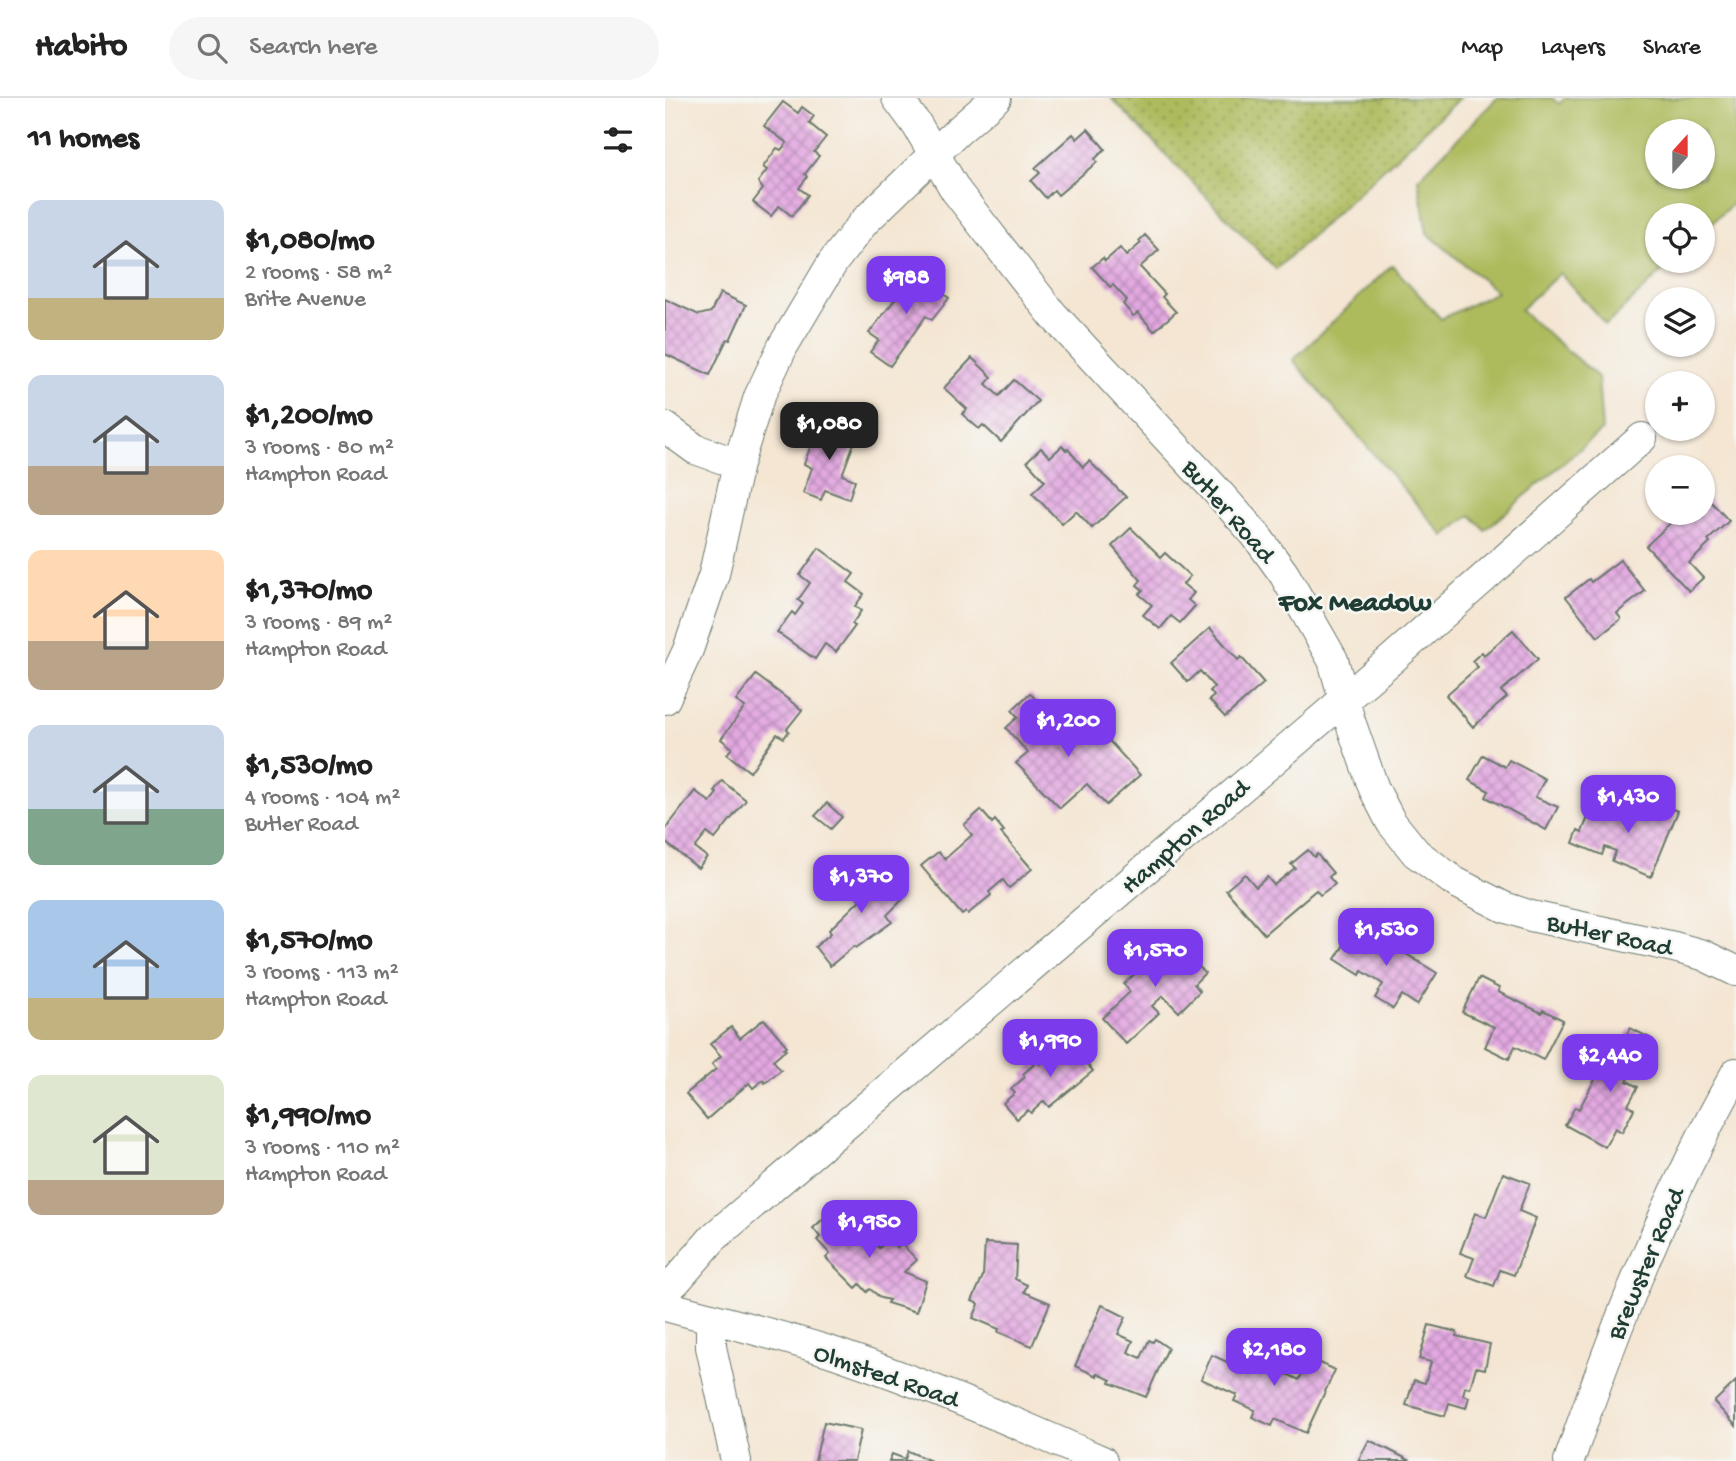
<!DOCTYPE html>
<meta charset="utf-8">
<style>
:root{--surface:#fff;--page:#f6f6f6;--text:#222;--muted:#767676;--line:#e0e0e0;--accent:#7c3aed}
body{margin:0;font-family:"Gochi Hand",sans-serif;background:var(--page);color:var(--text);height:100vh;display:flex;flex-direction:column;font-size:26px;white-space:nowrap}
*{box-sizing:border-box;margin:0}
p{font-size:23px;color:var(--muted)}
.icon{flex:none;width:38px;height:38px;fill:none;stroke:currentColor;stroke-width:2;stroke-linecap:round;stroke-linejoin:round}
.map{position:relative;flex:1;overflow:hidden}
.panel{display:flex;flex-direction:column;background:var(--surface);width:665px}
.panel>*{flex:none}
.needle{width:46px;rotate:21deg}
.fabs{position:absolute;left:980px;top:21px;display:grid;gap:14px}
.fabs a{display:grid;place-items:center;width:70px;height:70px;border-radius:50%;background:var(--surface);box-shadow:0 2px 5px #0004;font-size:35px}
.price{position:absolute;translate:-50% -60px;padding:0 16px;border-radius:14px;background:var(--accent);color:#fff;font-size:23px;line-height:46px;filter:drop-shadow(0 2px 4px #0008)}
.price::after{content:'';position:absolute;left:50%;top:42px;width:21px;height:16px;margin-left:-10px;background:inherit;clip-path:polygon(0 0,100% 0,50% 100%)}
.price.selected{background:#222;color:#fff}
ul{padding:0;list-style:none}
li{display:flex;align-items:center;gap:21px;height:175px;padding:0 28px}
li span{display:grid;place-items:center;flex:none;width:196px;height:140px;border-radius:14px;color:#555}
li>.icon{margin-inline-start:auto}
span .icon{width:84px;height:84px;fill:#fffc;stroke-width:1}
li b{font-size:30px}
h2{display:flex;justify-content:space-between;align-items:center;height:84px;padding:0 28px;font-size:30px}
header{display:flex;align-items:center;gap:42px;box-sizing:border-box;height:98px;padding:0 35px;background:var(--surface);border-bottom:2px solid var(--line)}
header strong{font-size:33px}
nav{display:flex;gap:38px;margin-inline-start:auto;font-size:24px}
.search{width:490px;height:63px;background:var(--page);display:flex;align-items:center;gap:18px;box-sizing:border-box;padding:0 24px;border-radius:38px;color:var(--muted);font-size:26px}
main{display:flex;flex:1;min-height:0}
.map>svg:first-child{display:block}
.grass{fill:url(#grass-dots);stroke:#667c48;stroke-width:2}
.pitch{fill:#aebb5d;stroke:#667c48;stroke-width:2;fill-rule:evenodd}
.building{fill:url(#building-cross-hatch)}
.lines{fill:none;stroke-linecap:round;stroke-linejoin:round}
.minor-casing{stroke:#6a786c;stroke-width:32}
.minor{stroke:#fff;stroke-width:30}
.labels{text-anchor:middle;stroke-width:5;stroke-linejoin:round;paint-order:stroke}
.street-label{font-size:26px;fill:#1f3d34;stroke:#f6f6f2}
.neighbourhood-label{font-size:28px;font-weight:bold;fill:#1f3d34;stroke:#f6f6f2}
</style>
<header>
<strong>Habito</strong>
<div class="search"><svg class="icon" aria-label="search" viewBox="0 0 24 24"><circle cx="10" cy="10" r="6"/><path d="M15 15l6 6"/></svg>Search here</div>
<nav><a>Map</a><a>Layers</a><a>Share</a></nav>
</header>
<main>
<section class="panel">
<h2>11 homes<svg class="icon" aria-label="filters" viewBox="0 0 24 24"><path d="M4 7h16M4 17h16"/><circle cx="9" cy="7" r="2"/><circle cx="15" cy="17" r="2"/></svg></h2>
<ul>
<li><span style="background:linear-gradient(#c9d6e8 70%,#c2b280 0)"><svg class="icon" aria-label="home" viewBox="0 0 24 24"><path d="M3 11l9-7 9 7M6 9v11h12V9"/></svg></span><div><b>$1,080/mo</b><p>2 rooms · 58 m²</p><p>Brite Avenue</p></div></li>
<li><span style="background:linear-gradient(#c9d6e8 65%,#b9a48a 0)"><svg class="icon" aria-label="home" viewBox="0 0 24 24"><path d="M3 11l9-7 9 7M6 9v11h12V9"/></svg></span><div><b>$1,200/mo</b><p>3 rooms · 80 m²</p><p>Hampton Road</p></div></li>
<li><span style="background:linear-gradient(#ffd9b3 65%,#b9a48a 0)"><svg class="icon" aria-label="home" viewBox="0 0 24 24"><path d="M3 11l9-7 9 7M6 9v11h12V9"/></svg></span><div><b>$1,370/mo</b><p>3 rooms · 89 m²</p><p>Hampton Road</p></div></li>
<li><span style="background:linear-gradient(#c9d6e8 60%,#7fa58c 0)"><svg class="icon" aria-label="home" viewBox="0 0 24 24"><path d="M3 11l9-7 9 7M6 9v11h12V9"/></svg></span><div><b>$1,530/mo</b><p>4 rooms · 104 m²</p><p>Butler Road</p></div></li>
<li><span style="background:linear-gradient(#a9c7e8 70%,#c2b280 0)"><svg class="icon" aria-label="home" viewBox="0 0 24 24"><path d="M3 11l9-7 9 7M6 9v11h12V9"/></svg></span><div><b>$1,570/mo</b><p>3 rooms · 113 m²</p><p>Hampton Road</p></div></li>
<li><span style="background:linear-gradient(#dfe7d0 75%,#b9a48a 0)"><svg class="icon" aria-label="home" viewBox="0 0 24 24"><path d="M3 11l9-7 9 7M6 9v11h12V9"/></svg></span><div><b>$1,990/mo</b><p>3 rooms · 110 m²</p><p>Hampton Road</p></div></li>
</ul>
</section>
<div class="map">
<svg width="1071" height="1363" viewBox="0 0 1071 1363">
<defs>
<pattern id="grass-dots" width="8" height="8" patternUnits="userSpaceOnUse" patternTransform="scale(1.75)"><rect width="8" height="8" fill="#aebb5d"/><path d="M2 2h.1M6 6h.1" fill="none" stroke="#8d994e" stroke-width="1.8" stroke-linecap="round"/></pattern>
<pattern id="building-cross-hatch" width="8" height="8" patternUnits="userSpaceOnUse" patternTransform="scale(1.75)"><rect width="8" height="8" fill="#e3a8e1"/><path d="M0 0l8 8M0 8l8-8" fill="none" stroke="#b78ab7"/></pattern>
</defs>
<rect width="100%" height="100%" fill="#f6f6f2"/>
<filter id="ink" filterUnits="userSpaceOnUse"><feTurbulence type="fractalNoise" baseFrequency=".0143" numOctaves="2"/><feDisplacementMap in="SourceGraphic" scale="14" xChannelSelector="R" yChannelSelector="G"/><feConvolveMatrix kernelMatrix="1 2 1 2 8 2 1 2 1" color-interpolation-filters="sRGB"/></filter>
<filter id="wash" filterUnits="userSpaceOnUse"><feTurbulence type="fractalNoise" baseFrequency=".00686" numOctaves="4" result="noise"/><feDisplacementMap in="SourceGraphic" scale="28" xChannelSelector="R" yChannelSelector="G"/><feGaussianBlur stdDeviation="1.57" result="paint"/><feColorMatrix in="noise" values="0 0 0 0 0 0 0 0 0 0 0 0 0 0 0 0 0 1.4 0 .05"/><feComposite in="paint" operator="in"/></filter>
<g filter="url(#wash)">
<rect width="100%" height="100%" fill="#f4e6d3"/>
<path class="grass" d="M446 0H795L611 171Z"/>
<path class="pitch" d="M832 0H887L894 6 900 0H1071V102L1038 134V117H992V163H1008L941 227 895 175 855 212 933 279 937 332 820 432 806 417 779 438 628 262 727 167 776 221 832 194 762 135 753 81ZM992 33H1038V79H992Z"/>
<g id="blocks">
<g class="building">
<path d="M118 4 133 15 137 9 149 18 144 25 161 39 149 54 154 58 140 76 142 79 134 90 143 97 127 118 114 108 106 118 88 104 98 91 93 84 102 72 98 69 112 50 116 52 122 45 99 28Z"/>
<path d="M423 31 440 51 430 61 432 64 393 97 389 92 381 100 366 83 375 75 370 70 408 36 412 41Z"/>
<path d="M480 137 494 152 475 169 500 196 497 199 511 214 489 233 473 215 468 218 458 206 462 202 448 187 445 189 427 169 438 160 440 163 455 150 461 158 476 145 474 143Z"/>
<path d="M244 171 284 200 267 222 261 218 225 268 205 254 214 242 204 235 231 200 226 196Z"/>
<path d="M55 195 81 207 65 242 62 241 45 277 0 256V201L34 217 46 214Z"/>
<path d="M307 260 327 279 321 286 334 298 349 282 373 303 336 344 318 327 314 331 297 316 302 311 279 290Z"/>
<path d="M155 323 192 337 177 377 190 382 184 401 160 392 156 402 138 395 147 370 139 366Z"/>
<path d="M397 348 401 352 403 351 418 369 424 363 461 399 427 430 411 413 397 426 367 395 380 383 362 363 376 350 385 359Z"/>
<path d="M1038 395 1064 423 1043 442 1045 445 1024 465 1038 480 1024 493 981 448 1014 417 1011 415H1038Z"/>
<path d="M466 430 496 459 500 455 525 478 518 486 529 495 523 502 530 508 515 525 506 518 495 531 478 517 487 507 474 496 478 492 472 487 476 482 447 448Z"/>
<path d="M154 450 189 476 183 484 199 496 190 508 196 513 187 526 190 528 171 554 160 546 150 561 112 534 127 514 130 517 138 506 133 502 145 485 135 477Z"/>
<path d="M955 462 980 493 952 515 956 521 933 539 901 499 924 481 926 484Z"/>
<path d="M545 530 573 562 576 559 599 585 560 619 544 602 549 598 545 593 549 589 535 573 523 584 506 565Z"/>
<path d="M848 532 873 561 836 593 842 599 808 629 781 597 813 569 807 563 817 554 819 557Z"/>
<path d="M91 577 137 612 122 631 124 633 119 640 112 636 85 674 62 656 67 650 56 641 80 609 71 603Z"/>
<path d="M365 595 379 611 373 616 404 650 430 627 475 677 441 707 422 686 395 710 351 665 363 655 341 630 353 619 347 612Z"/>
<path d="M818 657 840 669 844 662 880 681 870 699 893 709 881 732 821 699 824 693 804 682Z"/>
<path d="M57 683 81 702 50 741 42 735 30 750 42 759 33 770 0 744V732L30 693 45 704 52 695 49 693Z"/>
<path d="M930 702 981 722 988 703 1013 713 986 779 947 763 951 753 940 749 937 757 908 745 913 732 917 734Z"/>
<path d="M162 705 177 719 166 731 150 718Z"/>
<path d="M316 712 327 725 330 722 339 733 336 735 367 771 344 790 338 782 324 794 326 797 303 816 301 814 297 817 256 768 273 754 280 761 307 737 299 727Z"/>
<path d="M643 752 649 759 652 756 668 775 664 779 670 786 655 797 651 792 599 836 561 792 580 776 591 789 602 779 609 787 630 770 626 766Z"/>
<path d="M205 767 210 772 212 770 218 778 215 780 220 785 223 783 238 801 222 817 227 824 191 850 189 848 165 868 150 849 166 835 164 832 195 802 182 786Z"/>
<path d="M691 828 717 844 715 847 720 850 723 845 772 875 752 907 737 897 728 911 710 900 718 886 697 873 695 877 670 861Z"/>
<path d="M508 841 540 875 529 886 535 893 514 914 498 898 487 908 494 915 461 946 437 920 465 894 459 886 475 871 472 867 477 863 474 860 482 852 485 856 489 852 493 856Z"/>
<path d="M814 880 834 890 833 894 877 915 878 912 898 922 878 962 850 948 844 961 820 949 829 929 797 914Z"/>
<path d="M99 921 122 948 119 950 121 951 108 962 116 972 100 985 98 982 88 990 84 985 42 1021 21 996 51 971 47 966 56 958 45 946 66 929 75 940Z"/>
<path d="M965 930 985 940 962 983 973 989 963 1007 969 1011 957 1034 950 1030 940 1049 900 1027 910 1009 914 1011 934 974 940 977Z"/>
<path d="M411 939 428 959 421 965 428 973 384 1009 379 1003 366 1015 363 1012 352 1021 338 1005 350 995 346 991 360 979 358 976 373 963 375 966 387 955 390 958Z"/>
<path d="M838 1075 865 1085 854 1113 871 1120 849 1177 835 1172 829 1188 802 1178 809 1160 795 1155 810 1115 821 1119Z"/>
<path d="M179 1102 195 1120 190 1124 214 1150 224 1141 232 1150 237 1146 252 1162 239 1174 261 1183 251 1214 222 1205 224 1202 216 1200 205 1191 202 1194 195 1186 191 1190 161 1160 165 1156 152 1142 155 1139 148 1130Z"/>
<path d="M320 1145 352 1147 350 1181 362 1187 359 1194 385 1205 367 1248 333 1234 334 1231 308 1220 314 1206 307 1203 318 1178Z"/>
<path d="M437 1207 461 1219 453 1236 468 1243 463 1254 476 1260 484 1242 488 1244 490 1241 503 1250 481 1299 445 1285 446 1282 432 1275V1278L410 1268Z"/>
<path d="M764 1227 792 1234 791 1238 825 1246 820 1271 811 1269 805 1290 800 1289 798 1297 804 1299 801 1310 784 1305 780 1318 741 1307 749 1282 760 1285 766 1264 754 1261Z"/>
<path d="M597 1249 624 1262 618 1274 634 1282 645 1260 670 1272 641 1335 610 1321 607 1328 587 1319 590 1312 569 1303 572 1297 536 1281 547 1257 586 1275Z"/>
<path d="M1071 1283V1328L1049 1304Z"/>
<path d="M159 1324 196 1332 189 1363H150Z"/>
<path d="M704 1342 746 1363H693Z"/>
<path d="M243 1353 266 1363H224L227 1356 240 1361Z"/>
</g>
</g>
</g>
<g filter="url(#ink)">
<use href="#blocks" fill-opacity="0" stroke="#6a786c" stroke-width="2"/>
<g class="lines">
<g class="minor-casing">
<g id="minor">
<path d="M232 0 252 27 291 93 388 217 548 389 590 436 619 476 668 562 685 623 709 691 726 724 751 755 790 784 839 809 866 818 1009 849 1038 857 1071 873"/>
<path d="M0 329 30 351 73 366"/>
<path d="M0 601 23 552 49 476 73 366 94 299 118 248 168 164 199 124 292 34 331 0"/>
<path d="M0 1191 11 1183 49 1139 727 561 977 340"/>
<path d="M0 1208C57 1223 114 1237 170 1255 261 1286 349 1324 437 1363"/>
<path d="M46 1220V1249L71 1363"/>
<path d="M904 1363C951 1226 1000 1101 1071 975"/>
</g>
</g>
<use href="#minor" class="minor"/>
</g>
</g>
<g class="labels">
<g class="street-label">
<text transform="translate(565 412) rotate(49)" y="9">Butler Road</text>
<text transform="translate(519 737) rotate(-41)" y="9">Hampton Road</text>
<text transform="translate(945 835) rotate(12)" y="9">Butler Road</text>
<text transform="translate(979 1165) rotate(-67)" y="9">Brewster Road</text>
<text transform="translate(222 1276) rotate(19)" y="9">Olmsted Road</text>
</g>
<g class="neighbourhood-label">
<text x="690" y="512">Fox Meadow</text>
</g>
</g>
</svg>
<div class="fabs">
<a><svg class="needle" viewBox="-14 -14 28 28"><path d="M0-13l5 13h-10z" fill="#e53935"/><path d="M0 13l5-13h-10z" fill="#767676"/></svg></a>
<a><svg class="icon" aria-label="locate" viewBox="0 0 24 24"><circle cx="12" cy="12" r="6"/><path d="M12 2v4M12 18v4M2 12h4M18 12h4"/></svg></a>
<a><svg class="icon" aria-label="layers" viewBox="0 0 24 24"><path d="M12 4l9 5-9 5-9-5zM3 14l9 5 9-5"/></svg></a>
<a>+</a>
<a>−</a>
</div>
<b class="price" style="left:241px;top:218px">$988</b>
<b class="price selected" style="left:164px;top:364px">$1,080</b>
<b class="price" style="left:403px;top:661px">$1,200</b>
<b class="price" style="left:963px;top:737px">$1,430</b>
<b class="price" style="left:196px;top:817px">$1,370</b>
<b class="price" style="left:721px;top:870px">$1,530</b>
<b class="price" style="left:490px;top:891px">$1,570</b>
<b class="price" style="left:385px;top:981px">$1,990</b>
<b class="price" style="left:945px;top:996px">$2,440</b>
<b class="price" style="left:204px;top:1162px">$1,950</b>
<b class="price" style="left:609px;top:1290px">$2,180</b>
</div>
</main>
